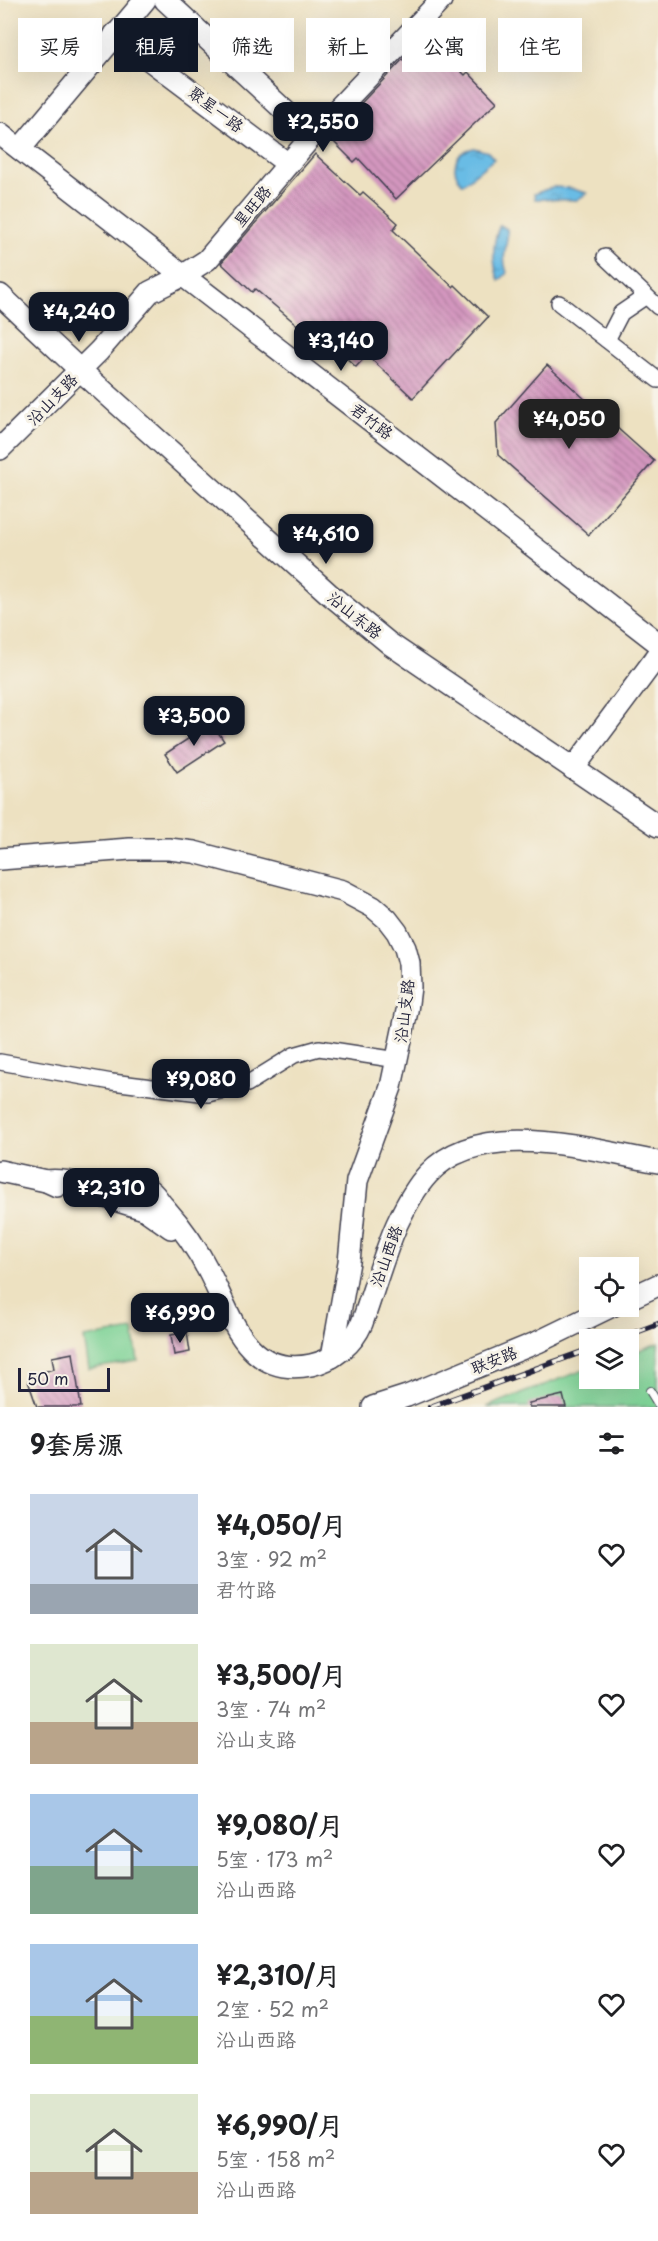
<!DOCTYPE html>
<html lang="zh">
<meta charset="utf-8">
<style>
:root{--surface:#fff;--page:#f6f6f6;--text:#202124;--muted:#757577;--accent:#111827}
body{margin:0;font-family:"Playpen Sans","LXGW WenKai TC",sans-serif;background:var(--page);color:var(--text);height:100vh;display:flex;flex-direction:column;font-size:22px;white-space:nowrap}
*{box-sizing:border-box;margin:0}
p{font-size:20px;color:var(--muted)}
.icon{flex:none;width:33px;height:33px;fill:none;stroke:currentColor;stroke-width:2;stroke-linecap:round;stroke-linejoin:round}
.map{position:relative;height:1407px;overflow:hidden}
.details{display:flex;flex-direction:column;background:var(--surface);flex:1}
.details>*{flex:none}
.banner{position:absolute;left:18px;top:18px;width:622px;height:54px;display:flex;gap:12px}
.fabs{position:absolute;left:579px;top:1257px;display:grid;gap:12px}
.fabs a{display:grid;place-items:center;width:60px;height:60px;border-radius:0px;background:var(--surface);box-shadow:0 6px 24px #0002;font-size:30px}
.scale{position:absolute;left:18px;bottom:15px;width:92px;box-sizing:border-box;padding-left:6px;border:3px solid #22223b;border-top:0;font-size:16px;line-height:21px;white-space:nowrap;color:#22223b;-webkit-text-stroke:4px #f7f3e8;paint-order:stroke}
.price{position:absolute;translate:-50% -51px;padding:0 14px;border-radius:12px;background:var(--accent);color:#fff;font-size:20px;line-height:39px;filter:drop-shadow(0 2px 3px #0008)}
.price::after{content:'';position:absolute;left:50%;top:36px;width:18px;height:14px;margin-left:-9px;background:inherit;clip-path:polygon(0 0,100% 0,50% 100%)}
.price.active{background:#222;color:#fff}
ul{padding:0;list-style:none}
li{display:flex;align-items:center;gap:18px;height:150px;padding:0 30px}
li span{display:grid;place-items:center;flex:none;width:168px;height:120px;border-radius:0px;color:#555}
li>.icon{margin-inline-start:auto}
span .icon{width:72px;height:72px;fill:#fffc;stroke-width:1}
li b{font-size:26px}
h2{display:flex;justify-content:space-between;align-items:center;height:72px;padding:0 30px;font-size:26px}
.chip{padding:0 21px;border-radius:0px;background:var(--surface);box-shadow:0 6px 24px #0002;font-size:21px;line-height:54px}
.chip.active{background:var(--accent);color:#fff}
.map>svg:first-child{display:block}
.park{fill:#7dd295;stroke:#507a68;stroke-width:1.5}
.water{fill:url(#water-ripples);stroke:#466f90;stroke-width:1.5}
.building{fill:url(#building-back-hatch)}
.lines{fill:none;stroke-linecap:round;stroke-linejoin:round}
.lane-casing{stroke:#403f4f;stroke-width:10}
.street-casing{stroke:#403f4f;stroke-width:18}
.secondary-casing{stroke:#403f4f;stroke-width:24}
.lane{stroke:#fff;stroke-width:8}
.street{stroke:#fff;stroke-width:15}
.secondary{stroke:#fff;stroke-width:21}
.rail-casing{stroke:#22223b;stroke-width:6}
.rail{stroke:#f7f3e8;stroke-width:4;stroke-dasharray:11;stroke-linecap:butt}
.labels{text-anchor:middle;stroke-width:6;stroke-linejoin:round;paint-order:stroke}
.street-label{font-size:16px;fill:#22223b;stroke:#f7f3e8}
</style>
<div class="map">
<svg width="658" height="1407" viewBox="0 0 658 1407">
<defs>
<pattern id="water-ripples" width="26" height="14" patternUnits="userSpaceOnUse" patternTransform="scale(1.5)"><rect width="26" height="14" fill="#69bce5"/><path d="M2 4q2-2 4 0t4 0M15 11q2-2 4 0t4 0" fill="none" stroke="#5ba1c5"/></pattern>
<pattern id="building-back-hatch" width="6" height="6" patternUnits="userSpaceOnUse" patternTransform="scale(1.5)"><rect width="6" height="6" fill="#d497bf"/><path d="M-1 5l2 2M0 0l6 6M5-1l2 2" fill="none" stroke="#ac7b9c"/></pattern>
</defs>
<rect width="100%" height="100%" fill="#f7f3e8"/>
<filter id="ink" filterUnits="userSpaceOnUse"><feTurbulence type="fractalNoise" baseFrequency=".0167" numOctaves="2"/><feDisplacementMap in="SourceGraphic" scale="12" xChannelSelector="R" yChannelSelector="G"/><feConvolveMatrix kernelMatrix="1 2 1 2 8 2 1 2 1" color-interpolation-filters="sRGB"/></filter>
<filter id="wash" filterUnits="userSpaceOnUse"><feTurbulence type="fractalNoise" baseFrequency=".008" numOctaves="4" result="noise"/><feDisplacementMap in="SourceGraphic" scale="24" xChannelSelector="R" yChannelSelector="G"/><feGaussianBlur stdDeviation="1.35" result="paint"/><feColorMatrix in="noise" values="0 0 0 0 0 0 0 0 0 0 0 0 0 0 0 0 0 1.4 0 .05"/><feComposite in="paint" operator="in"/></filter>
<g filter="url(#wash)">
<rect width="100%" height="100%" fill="#ede1c1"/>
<g class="park">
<path d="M133 1330 138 1361 89 1369 84 1338Z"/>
<path d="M658 1343V1407H486L589 1368 590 1378H628L629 1354Z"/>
</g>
<g class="water">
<path d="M474 148 488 152 494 159 463 184C449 170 454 152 474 148Z"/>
<path d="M553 187 569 188 587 193 577 200 535 199 534 194Z"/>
<path d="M500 225 507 229C509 246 500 253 507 273L499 281C492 262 492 243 500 225Z"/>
</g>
<g id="blocks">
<g class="building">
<path d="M425 36 465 75 468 72 497 102 396 199 358 158 354 162 329 137Z"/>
<path d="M315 154 360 195 363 192 398 223 393 230 453 287 455 285 488 317 413 398 367 355 356 367 308 322 302 329 255 289 252 292 221 263Z"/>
<path d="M547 365 654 461 589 535 498 455 496 423Z"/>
<path d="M212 723 224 741 177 772 165 754Z"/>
<path d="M187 1332 190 1352 174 1355 171 1335Z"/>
<path d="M73 1353 81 1407H37L28 1381 39 1373 54 1369 52 1357Z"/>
<path d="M563 1395 566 1407H529V1403Z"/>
</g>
</g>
</g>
<g filter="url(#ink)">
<use href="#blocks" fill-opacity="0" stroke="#403f4f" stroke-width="1.5"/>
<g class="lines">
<g class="lane-casing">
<path id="lane" d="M650 1391 658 1404"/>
</g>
<g class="street-casing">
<g id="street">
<path d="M605 257 658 307"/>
<path d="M559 303 658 380"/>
<path d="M607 340 621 313 646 296"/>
<path d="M0 1062 112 1082 208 1094 247 1084 294 1055 319 1048 398 1060"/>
</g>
</g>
<g class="secondary-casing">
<g id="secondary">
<path d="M165 0 312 136"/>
<path d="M115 34 288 164"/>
<path d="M0 134 658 643"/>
<path d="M20 149 145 0"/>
<path d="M0 295 80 370 328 593 390 644 658 826"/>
<path d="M0 449 99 351 150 292 182 276 207 260 312 136 441 0"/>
<path d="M573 769 658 655"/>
<path d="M0 859 130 849H169L194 852 343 891 373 907 387 919 397 932 405 948 409 963 410 987 407 1011 391 1087 357 1181 349 1262 332 1357"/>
<path d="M0 1171 46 1181 57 1186"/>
<path d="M46 1181C68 1178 90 1189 113 1191 123 1191 140 1185 149 1190 155 1193 159 1202 164 1207 182 1227 198 1250 210 1274 232 1318 247 1378 311 1365 334 1360 353 1344 362 1323 374 1290 383 1256 397 1224 405 1207 415 1188 428 1174 481 1116 590 1150 658 1162"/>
<path d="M105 1197 144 1209 171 1228"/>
<path d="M628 1299 658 1285"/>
<path d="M373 1407 407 1396 538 1342 612 1306"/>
</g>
</g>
<use href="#lane" class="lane"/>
<use href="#street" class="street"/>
<use href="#secondary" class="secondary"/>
<g class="rail-casing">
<g id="rail">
<path d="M615 1340 658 1324"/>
<path d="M430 1407 590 1349"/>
</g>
</g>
<use href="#rail" class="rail"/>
</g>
</g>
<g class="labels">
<g class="street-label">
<text transform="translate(216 109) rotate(37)" y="6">聚星一路</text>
<text transform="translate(252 206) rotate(-50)" y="6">星旺路</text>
<text transform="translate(52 399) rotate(-46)" y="6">沿山支路</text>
<text transform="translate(372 421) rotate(37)" y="6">君竹路</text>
<text transform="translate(355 615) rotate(39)" y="6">沿山东路</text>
<text transform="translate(404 1011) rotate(-83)" y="6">沿山支路</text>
<text transform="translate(386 1256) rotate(-70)" y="6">沿山西路</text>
<text transform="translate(494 1360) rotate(-22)" y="6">联安路</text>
</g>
</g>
</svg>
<div class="fabs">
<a><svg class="icon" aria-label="locate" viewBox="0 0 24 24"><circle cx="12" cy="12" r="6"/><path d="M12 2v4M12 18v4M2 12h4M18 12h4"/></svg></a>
<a><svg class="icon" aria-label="layers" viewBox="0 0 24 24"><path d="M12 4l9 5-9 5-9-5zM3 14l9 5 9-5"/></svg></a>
</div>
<div class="scale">50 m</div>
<b class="price" style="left:323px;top:153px">¥2,550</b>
<b class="price" style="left:79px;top:343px">¥4,240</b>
<b class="price" style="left:341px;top:372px">¥3,140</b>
<b class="price active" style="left:569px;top:450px">¥4,050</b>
<b class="price" style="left:326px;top:565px">¥4,610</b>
<b class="price" style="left:194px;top:747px">¥3,500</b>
<b class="price" style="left:201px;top:1110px">¥9,080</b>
<b class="price" style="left:111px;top:1219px">¥2,310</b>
<b class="price" style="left:180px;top:1344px">¥6,990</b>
<div class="banner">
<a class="chip">买房</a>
<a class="chip active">租房</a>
<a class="chip">筛选</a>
<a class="chip">新上</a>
<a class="chip">公寓</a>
<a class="chip">住宅</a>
</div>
</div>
<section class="details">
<h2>9套房源<svg class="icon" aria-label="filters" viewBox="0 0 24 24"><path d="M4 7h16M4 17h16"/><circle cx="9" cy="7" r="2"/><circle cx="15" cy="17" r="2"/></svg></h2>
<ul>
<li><span style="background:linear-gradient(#c9d6e8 75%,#9aa5b1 0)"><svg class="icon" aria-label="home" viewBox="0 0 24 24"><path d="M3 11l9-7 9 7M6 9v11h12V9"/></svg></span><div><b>¥4,050/月</b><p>3室 · 92 m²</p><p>君竹路</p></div><svg class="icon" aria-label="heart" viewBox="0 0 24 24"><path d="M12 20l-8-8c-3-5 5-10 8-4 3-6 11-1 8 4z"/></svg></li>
<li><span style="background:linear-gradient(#dfe7d0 65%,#b9a48a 0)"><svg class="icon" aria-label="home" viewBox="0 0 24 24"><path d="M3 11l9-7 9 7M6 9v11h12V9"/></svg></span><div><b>¥3,500/月</b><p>3室 · 74 m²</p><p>沿山支路</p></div><svg class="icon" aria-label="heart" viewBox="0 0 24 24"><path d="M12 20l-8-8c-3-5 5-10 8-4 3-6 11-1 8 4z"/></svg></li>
<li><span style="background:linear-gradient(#a9c7e8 60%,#7fa58c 0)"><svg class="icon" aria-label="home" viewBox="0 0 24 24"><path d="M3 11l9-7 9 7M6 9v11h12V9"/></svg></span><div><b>¥9,080/月</b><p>5室 · 173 m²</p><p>沿山西路</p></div><svg class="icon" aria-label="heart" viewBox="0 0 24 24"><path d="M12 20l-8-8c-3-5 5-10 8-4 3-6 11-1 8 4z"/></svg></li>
<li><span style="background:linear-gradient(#a9c7e8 60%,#8fb573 0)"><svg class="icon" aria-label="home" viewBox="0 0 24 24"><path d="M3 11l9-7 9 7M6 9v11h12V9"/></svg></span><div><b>¥2,310/月</b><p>2室 · 52 m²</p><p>沿山西路</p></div><svg class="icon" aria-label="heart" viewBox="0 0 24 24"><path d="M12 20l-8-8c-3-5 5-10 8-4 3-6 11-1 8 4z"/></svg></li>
<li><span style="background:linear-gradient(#dfe7d0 65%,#b9a48a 0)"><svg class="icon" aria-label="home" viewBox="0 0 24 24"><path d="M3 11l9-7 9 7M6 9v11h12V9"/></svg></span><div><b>¥6,990/月</b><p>5室 · 158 m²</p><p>沿山西路</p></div><svg class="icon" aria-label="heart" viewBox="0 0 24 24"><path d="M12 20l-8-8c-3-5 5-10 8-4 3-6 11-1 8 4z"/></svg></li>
</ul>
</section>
